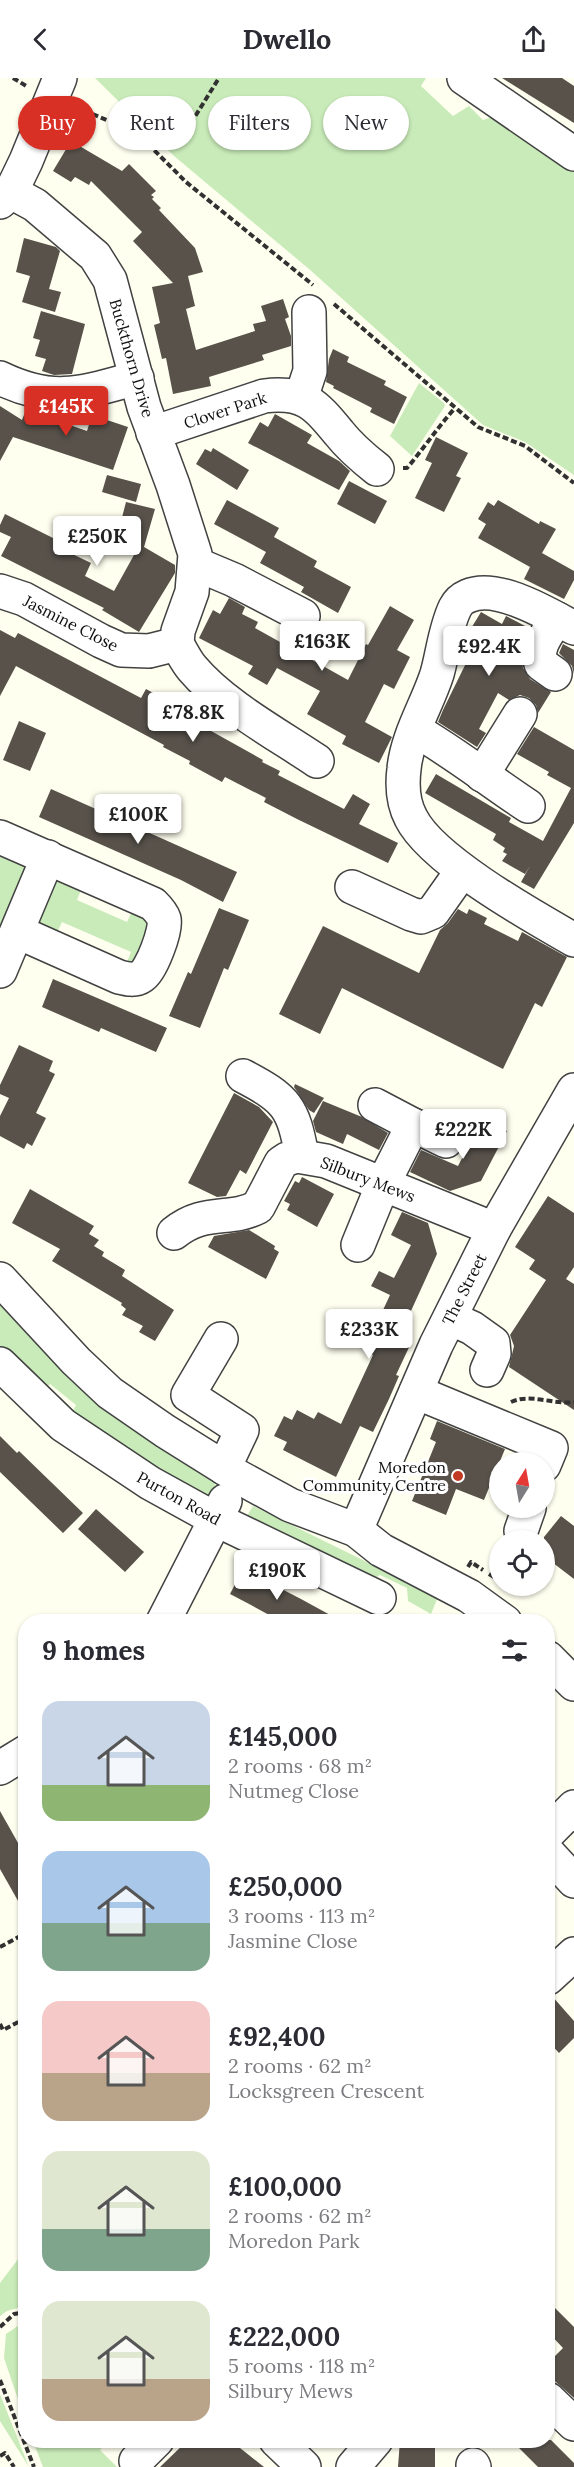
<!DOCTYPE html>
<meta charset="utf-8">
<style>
:root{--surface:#fff;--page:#f2f2f3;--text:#2b2b33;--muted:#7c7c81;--accent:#d93025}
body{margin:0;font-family:Lora,serif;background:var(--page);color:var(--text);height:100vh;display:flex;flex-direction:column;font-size:22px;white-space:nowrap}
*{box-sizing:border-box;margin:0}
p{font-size:20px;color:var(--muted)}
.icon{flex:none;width:33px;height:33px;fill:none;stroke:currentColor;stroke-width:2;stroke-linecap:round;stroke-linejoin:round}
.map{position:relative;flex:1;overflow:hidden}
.side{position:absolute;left:18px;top:1536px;width:537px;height:834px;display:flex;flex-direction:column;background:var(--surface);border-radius:24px;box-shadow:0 2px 4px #0004}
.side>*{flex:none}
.guide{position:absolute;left:18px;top:18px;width:538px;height:54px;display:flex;gap:12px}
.needle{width:39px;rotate:11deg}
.controls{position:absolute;left:489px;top:1374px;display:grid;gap:12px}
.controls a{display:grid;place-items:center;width:66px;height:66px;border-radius:50%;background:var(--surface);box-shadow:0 2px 4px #0004;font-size:30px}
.price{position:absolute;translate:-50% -51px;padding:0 14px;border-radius:6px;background:#fff;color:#222;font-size:20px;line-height:39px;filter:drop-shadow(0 2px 3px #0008)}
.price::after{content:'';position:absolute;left:50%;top:36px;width:18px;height:14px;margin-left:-9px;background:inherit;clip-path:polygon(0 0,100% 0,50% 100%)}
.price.selected{background:var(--accent);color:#fff}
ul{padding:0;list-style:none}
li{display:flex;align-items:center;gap:18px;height:150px;padding:0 24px}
li span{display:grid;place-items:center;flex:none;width:168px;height:120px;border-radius:18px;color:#555}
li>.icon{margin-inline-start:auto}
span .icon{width:72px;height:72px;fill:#fffc;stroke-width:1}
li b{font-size:26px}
h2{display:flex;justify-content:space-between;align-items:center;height:72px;padding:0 24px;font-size:26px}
.chip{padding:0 21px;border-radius:27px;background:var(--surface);box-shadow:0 2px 4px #0004;font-size:21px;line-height:54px}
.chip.selected{background:var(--accent);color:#fff}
header{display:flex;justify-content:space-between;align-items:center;height:78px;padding:0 24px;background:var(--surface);font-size:27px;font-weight:700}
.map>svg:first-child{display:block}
.green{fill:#c9ebb9}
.building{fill:#58524b}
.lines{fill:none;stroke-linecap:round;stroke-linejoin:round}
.minor-casing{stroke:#424242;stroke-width:36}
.path{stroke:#313131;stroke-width:4;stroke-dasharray:6 3;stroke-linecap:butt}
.minor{stroke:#fff;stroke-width:33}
.poi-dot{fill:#c23a23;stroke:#fff;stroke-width:2}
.labels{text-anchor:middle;stroke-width:6;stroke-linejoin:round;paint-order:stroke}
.street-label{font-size:16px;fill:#0f0f0f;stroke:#fff}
.poi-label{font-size:16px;fill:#0f0f0f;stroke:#fff;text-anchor:end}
</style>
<header><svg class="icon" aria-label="back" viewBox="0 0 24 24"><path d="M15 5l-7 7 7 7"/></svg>Dwello<svg class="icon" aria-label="share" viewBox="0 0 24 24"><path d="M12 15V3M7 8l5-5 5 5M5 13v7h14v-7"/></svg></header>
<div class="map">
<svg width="574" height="2389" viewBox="0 0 574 2389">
<rect width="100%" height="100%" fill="#fffff0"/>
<g class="green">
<path d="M95 0H426L421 8 453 38 469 28 483 42 498 37 574 86V397L525 364 483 347 309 191 174 78Z"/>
<path d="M419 305 444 325 445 328 412 378 390 358Z"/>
<path d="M0 768 25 783 27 792 0 871Z"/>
<path d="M57 798 84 804 77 822 127 844 135 827 152 840 140 889 124 891 131 874 62 844 54 861 34 851Z"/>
<path d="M0 1217 212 1401 217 1410 209 1422 69 1341 76 1327 50 1306 39 1317 0 1278Z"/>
<path d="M253 1428 438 1519 431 1536 408 1523 407 1510 380 1497 375 1500 247 1438Z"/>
<path d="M25 2172V2228L7 2233 0 2238V2205Z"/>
<path d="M25 2243H26L25 2342 4 2280 6 2256Z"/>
<path d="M0 2316 29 2389 0 2343Z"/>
<path d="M33 2363H108L100 2372 117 2389H43Z"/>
</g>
<g class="building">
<path d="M502 0H562L574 8V45Z"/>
<path d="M71 63 122 93 129 86 156 113 151 117 154 119 152 121 161 130 159 132 195 170 203 194 188 198 195 228 186 231 196 272 255 253 253 246 266 243 261 228 283 221 289 239 285 241 291 258V268L262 277 264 282 209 299 211 308 173 316 166 280 162 281 154 247 160 245 152 209 173 205 133 163 142 154 91 103 89 107 75 99 71 104 53 93Z"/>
<path d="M24 160 56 169 60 173 49 211 61 214 55 234 22 224 30 198 16 194Z"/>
<path d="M41 233 85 246 72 296 54 297 42 293 46 281 35 278 40 262 33 260Z"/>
<path d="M333 271 349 279 347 284 386 303 384 307 407 319 394 346 370 334 372 330 333 310 334 308 326 304 329 281Z"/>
<path d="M0 328 22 342 26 332 87 353 92 337 128 349 113 392 13 359 0 383Z"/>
<path d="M275 336 312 357 307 365 339 383 350 393 339 412 248 365 260 344 268 349Z"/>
<path d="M436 359 468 375 456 398 461 400 444 434 415 420 432 385 425 382Z"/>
<path d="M213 370 249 392 237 412 196 386 205 371 211 374Z"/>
<path d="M107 397 141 406 136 424 102 414Z"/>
<path d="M349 403 387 423 375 446 337 426Z"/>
<path d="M227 422 279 450 274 459 317 483 314 489 351 509 338 535 301 514 304 509 260 485 266 474 214 446Z"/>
<path d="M498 422 539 446 540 443 556 451 542 475 574 493V502L564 521 524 501 530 489 478 460 486 446 478 441 488 424 494 428Z"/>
<path d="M126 424 155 431 144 469 175 487V495L139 554 102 532 104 530 1 478 11 459 0 454V447L5 436 69 468 66 473 91 485 85 498 114 513 139 468 120 464 123 452 119 451Z"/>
<path d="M229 520 245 529 242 536 258 544 255 550 348 602 366 566 368 567 390 528 414 542 397 572 410 579 394 611 384 606 365 644 392 659 379 685 342 666 346 658 307 636 320 613 277 590 267 607 248 596 253 588 199 560 213 532 220 536Z"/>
<path d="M481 534 502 546 506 538 529 550 521 570 523 590 530 601 551 614 538 635 536 627 529 620 520 617 509 622 498 615 479 651 486 655 477 669 438 644 443 632 455 638 443 632 470 577 462 573 464 562Z"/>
<path d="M0 552 15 560 18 555 141 620 146 611 189 634 186 639 263 682 262 684 280 693 278 697 344 731 353 716 370 726 359 746 398 765 388 785 297 741 264 724 266 720 225 699 222 704 189 686 190 683 163 669 164 667 16 588 0 618Z"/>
<path d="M563 566 574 572V596L572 588 559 575Z"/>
<path d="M19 643 46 655 30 693 3 682Z"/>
<path d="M534 649 574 672V745L534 811 521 804 530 788 525 796 502 783 507 776 503 774 505 770 493 762 496 756 425 715 436 696 511 740 509 744 543 763 571 710 547 697 549 694 517 676Z"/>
<path d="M51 711 237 794 223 824 181 802 39 739Z"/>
<path d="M219 830 249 842 228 892 224 890 200 950 169 938 188 894 191 896Z"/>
<path d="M458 831 467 836 469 831 487 840 484 846 518 863 522 854 567 879 542 929 535 925 503 991 342 910 320 956 279 936 323 848 419 895 440 852 448 845Z"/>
<path d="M53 901 167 950 156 974 101 950 99 954 42 929Z"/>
<path d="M19 967 53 983 49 993 55 996 36 1035 46 1040 32 1068 27 1065 24 1071 0 1058V1038L9 1020 0 1016V1007Z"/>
<path d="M295 1006 324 1020 314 1035 309 1032 294 1009Z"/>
<path d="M234 1015 259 1029 273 1044 246 1096 240 1092 226 1118 217 1119 188 1105Z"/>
<path d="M323 1023 362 1039 388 1055 379 1072 347 1056 343 1066 316 1054 313 1043Z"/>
<path d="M482 1041 507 1053 481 1103 450 1113 410 1094 421 1072 458 1088Z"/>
<path d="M302 1099 334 1116 317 1149 287 1132 290 1126 284 1123 295 1103 299 1105Z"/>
<path d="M30 1111 94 1148 89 1156 99 1162 94 1168 104 1174 102 1178 125 1192 122 1198 174 1232 155 1263 139 1254 143 1248 122 1237 126 1231 121 1227 122 1225 52 1183 60 1171 12 1145Z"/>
<path d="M548 1118 574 1135V1189L566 1201 574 1206V1332L509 1289 514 1268 510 1257 546 1202 529 1191 535 1182 515 1169Z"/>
<path d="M402 1134 428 1145 437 1176 400 1257 412 1263 396 1297 399 1298 389 1321 373 1354 360 1348 336 1399 283 1372 287 1364 274 1358 284 1338 292 1342 297 1332 314 1341 318 1334 341 1346 373 1277 364 1273 390 1217 371 1208 379 1193 394 1200 411 1167 391 1157Z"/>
<path d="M249 1152 275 1168 274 1171 279 1174 266 1201 208 1169 214 1158Z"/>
<path d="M437 1343 505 1371 484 1422 456 1411 446 1437 412 1423 436 1364 430 1361Z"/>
<path d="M0 1358 17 1375 19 1373 83 1435 63 1455 0 1394Z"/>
<path d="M96 1431 144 1474 125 1494 78 1451Z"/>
<path d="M561 1438 574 1448V1501L544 1478V1459Z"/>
<path d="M243 1491 301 1521 343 1544H282L251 1527 230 1516Z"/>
<path d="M0 1733 26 1779V1837L0 1791Z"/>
<path d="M548 1918H552L574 1943V1960L559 1975 548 1963Z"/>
<path d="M548 2223 574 2249V2320L548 2297V2285L563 2270 548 2254Z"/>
<path d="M188 2362H230L264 2389H160Z"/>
<path d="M400 2362H435V2389H398Z"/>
<path d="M511 2362H551L574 2385V2389H538Z"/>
</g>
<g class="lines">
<g class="minor-casing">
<g id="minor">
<path d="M464 0 574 76"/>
<path d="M11 114 35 127 95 178 110 202 144 329 173 407 195 476 192 514 178 553 177 566"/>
<path d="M0 124 11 114 26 83 60 0"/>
<path d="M0 300C54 326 82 315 137 300"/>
<path d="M301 320 310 293 309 234"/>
<path d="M153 355 264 318C304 313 315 326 339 355 350 369 363 380 377 391"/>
<path d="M196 486 234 502 303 538"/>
<path d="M0 513 24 521 101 563 121 572 149 573 177 566"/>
<path d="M574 550C548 536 497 505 468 518 461 521 458 524 455 530 445 551 443 575 437 596 427 627 407 658 404 691 402 707 403 725 411 740 432 782 532 838 574 862"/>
<path d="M177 566C182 574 186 583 192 590 223 627 277 656 317 683"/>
<path d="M555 596 541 586C535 569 548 555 557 541"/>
<path d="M415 652C455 675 490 703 528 728"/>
<path d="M482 697 520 636"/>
<path d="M0 759 153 826C157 830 162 835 164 841 167 851 151 893 142 898 135 903 127 901 119 899L18 854"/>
<path d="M352 809 411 836 421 839 433 834 462 793"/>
<path d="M0 893 48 779"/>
<path d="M243 998C287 1021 293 1029 302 1078"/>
<path d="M413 1047 446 1063"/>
<path d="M174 1155C205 1130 229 1144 258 1129L281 1085 287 1081 297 1078 326 1083 494 1151"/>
<path d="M358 1167 383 1106 413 1047 375 1027"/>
<path d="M0 1201 76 1283 110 1315 165 1353 237 1398 290 1427 356 1452 381 1472 469 1518 505 1544"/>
<path d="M450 1240 472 1250 493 1265 494 1276 487 1292"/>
<path d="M221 1261 188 1317 242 1352 224 1390"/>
<path d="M0 1286 63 1347 150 1405 217 1442 379 1520"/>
<path d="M416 1314 551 1370 544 1387"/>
<path d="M356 1452 436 1267 494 1151 574 1012"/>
<path d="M521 1453 529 1430"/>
<path d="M163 1544 225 1423"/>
<path d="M548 1580 574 1606"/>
<path d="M0 1690 26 1674"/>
<path d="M548 1755 574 1729"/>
<path d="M548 1775 574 1803"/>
<path d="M548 1900 574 1876"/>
<path d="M548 2321 574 2346"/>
<path d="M276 2362 304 2389"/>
<path d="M136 2383 157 2362"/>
<path d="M473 2387 474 2389"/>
<path d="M353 2389 376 2362"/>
</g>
</g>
<g class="path">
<path d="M13 0 28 9"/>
<path d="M76 29 109 43 151 69 186 104 313 207"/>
<path d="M186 53 219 0"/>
<path d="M334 226 478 349 525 368 574 405"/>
<path d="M403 390H407C424 370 438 349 455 330"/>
<path d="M511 1324C531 1315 553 1327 574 1324"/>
<path d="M468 1489 471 1484 483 1492"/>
<path d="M489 1496 494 1499 500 1492"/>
<path d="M0 1869 26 1855"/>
<path d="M0 1946 3 1952 26 1940"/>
<path d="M0 2249 14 2236 26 2234"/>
<path d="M0 2302 34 2389"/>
<path d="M0 2378 5 2375 14 2389"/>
</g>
<use href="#minor" class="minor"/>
</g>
<circle class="poi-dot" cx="458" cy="1398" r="6"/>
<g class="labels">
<g class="street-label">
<text transform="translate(132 280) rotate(74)" y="6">Buckthorn Drive</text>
<text transform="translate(225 332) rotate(-18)" y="6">Clover Park</text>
<text transform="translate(71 545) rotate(27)" y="6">Jasmine Close</text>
<text transform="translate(368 1101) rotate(21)" y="6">Silbury Mews</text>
<text transform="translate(464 1211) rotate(-63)" y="6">The Street</text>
<text transform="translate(179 1420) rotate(29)" y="6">Purton Road</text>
</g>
<g class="poi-label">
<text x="446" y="1395">Moredon<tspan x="446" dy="18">Community Centre</tspan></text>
</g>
</g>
</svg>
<div class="controls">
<a><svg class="needle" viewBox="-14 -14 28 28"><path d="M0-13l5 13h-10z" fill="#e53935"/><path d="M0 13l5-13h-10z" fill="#7c7c81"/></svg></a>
<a><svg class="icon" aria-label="locate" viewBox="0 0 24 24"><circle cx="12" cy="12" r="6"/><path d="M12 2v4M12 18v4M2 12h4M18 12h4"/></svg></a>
</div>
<b class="price selected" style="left:66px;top:359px">£145K</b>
<b class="price" style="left:97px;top:489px">£250K</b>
<b class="price" style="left:322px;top:594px">£163K</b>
<b class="price" style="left:489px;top:599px">£92.4K</b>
<b class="price" style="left:193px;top:665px">£78.8K</b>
<b class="price" style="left:138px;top:767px">£100K</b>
<b class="price" style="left:463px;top:1082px">£222K</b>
<b class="price" style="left:369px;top:1282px">£233K</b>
<b class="price" style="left:277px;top:1523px">£190K</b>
<div class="guide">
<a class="chip selected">Buy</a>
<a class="chip">Rent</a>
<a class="chip">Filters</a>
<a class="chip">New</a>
</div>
<section class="side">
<h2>9 homes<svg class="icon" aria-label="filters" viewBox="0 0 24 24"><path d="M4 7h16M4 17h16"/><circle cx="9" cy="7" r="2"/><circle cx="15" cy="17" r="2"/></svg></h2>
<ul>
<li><span style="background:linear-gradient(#c9d6e8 70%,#8fb573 0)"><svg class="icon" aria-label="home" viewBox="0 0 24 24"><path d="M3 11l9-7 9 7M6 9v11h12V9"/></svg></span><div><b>£145,000</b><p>2 rooms · 68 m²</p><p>Nutmeg Close</p></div></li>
<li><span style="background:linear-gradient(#a9c7e8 60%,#7fa58c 0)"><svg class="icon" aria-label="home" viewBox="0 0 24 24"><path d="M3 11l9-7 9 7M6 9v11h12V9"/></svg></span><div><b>£250,000</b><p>3 rooms · 113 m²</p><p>Jasmine Close</p></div></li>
<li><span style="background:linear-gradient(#f6c9c9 60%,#b9a48a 0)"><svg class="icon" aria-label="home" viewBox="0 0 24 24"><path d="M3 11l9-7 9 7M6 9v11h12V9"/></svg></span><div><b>£92,400</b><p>2 rooms · 62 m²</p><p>Locksgreen Crescent</p></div></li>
<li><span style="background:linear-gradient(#dfe7d0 65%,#7fa58c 0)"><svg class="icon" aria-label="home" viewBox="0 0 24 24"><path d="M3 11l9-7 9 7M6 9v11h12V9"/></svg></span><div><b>£100,000</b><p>2 rooms · 62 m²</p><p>Moredon Park</p></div></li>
<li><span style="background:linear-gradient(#dfe7d0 65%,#b9a48a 0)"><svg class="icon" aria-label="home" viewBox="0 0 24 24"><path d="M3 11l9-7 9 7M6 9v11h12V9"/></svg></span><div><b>£222,000</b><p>5 rooms · 118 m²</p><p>Silbury Mews</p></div></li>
</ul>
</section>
</div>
